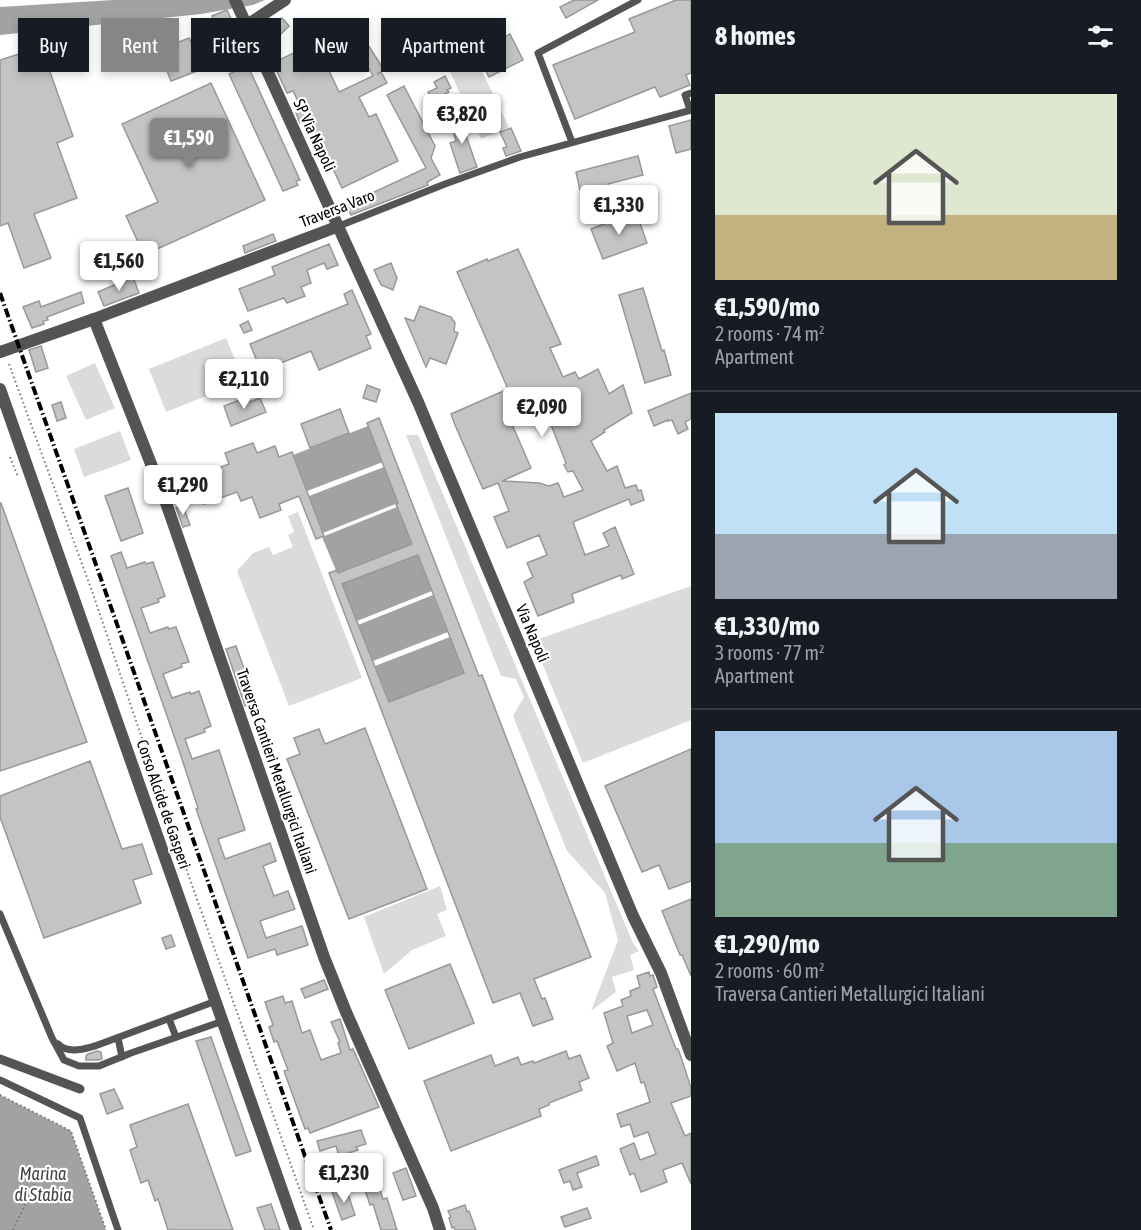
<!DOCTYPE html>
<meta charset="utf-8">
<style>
:root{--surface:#171b24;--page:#20242c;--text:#f1f3f6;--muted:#9ea1a6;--line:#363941;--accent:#858687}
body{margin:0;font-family:"Asap Condensed",sans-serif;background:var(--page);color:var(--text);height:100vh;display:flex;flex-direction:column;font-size:22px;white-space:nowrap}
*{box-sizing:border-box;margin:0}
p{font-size:20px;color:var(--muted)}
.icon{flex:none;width:33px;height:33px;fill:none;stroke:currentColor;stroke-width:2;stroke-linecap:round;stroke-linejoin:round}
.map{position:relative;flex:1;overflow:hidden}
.drawer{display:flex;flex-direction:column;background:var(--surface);width:450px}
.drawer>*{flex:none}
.banner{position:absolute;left:18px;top:18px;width:570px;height:54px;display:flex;gap:12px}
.price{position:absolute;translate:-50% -51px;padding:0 14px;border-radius:6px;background:#fff;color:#222;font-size:20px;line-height:39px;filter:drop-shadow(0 2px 3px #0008)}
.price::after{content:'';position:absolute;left:50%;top:36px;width:18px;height:14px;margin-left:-9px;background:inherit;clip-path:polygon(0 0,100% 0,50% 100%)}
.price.current{background:var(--accent);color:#fff}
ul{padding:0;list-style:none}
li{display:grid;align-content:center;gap:12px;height:318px;padding:0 24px}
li+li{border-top:2px solid var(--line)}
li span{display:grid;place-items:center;height:186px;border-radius:0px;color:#555}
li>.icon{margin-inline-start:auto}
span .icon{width:108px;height:108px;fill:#fffc;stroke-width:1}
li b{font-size:26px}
h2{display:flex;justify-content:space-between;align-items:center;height:72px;padding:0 24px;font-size:26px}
.chip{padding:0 21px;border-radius:0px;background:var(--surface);box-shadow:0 3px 9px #0003;font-size:21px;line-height:54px}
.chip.current{background:var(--accent);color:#fff}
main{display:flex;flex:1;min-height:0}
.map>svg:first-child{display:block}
.green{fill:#dbdbdb}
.water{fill:#a2a2a2}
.building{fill:#c4c4c4;stroke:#989898;stroke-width:1.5;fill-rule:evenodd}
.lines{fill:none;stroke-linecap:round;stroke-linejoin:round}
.path{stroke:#767676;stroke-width:2;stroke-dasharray:1.5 3;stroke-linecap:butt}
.service{stroke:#545454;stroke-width:7}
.pedestrian{stroke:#545454;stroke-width:9}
.minor{stroke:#545454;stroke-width:12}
.tertiary{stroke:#545454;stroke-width:12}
.rail{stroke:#000;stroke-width:4;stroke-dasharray:9 3 1.5 3;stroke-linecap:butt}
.labels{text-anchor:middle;stroke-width:4.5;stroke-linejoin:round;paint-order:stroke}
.street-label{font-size:16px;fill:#000;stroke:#fff}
.water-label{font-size:18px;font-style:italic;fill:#434343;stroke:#fff}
</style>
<main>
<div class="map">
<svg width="691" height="1230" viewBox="0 0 691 1230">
<rect width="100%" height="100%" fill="#fff"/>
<g class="green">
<path d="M473 53 509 127 481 139 447 65Z"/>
<path d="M226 338 244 381 166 412 149 369Z"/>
<path d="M95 363 115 408 86 420 66 376Z"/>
<path d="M120 431 131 460 84 477 74 449Z"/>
<path d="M406 435H418L633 943 639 951 630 955 634 970 612 977 616 992 591 1011 618 940 605 893 567 851 513 716 524 697 516 679 501 676Z"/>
<path d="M298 512 362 678 289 706 237 571 253 553 269 547 273 555 293 547 288 535 294 532 288 516Z"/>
<path d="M691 586V720L583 763 533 641Z"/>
<path d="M440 886 447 910 437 914 446 936 412 950 384 974 364 917Z"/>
</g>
<g class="water">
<path d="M113 0H265L253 5 201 14 0 35V7Z"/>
<path d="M368 426 383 462 307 491 293 455Z"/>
<path d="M384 467 398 503 323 533 309 496Z"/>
<path d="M397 507 412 544 337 573 322 537Z"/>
<path d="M418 555 432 591 357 621 342 584Z"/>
<path d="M433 595 448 632 373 661 358 625Z"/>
<path d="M450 637 464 673 389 702 375 666Z"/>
<path d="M0 1095 71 1131 106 1230H0Z"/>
</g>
<g class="building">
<path d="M574 0H598L566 18 560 7Z"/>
<path d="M676 0H691V73L686 75 690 85 660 97 655 87 575 119 553 65 635 32 629 19Z"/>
<path d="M227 10 240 38 213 51 218 63 171 81 159 50 189 38 192 44 219 33 212 16Z"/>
<path d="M282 18 289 26 281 34 276 24Z"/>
<path d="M312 34 339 92 373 76 356 46 365 40 384 70 377 74 381 72 387 83 359 97 369 117 376 114 398 161 342 188 309 118 300 123 296 113 302 110 293 91 287 93 273 63 302 49 298 40Z"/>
<path d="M510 34 523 60 489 77 476 52Z"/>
<path d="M41 47 73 136 57 143 77 198 34 214 51 258 24 268 8 223 0 226V60Z"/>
<path d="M248 66 300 180 296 181 298 185 283 191 229 74Z"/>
<path d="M445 76 451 88 447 90 449 92 432 100 428 92 437 88 434 82Z"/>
<path d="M211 83 265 200 144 255 126 216 158 202 122 124Z"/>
<path d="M404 86 435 146 431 158 440 175 427 182 428 185 351 215 346 205 426 168 387 95Z"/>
<path d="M458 113 460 119 466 117 470 128 464 130 477 167 460 173 450 143 456 141 454 133 456 132 450 115Z"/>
<path d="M691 120V149L676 153 669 126Z"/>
<path d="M511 128 521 151 506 156 503 148 507 147 500 132Z"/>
<path d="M638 156 643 175 608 184 609 187 589 192 588 188 580 190 576 172Z"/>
<path d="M636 212 647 243 603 259 591 229Z"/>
<path d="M273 234 276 241 245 253 243 246Z"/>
<path d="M329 244 338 265 327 269 324 263 307 270 311 283 301 287 305 296 287 303 284 298 248 311 239 289 275 275 272 267Z"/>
<path d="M518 249 561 344 550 348 563 377 575 372 579 379 598 369 609 394 623 385 632 413 604 430 605 432 591 441 607 471 617 466 625 488 636 485 638 491 641 490 644 500 631 505 629 499 573 522 585 555 609 546 603 533 615 527 634 574 622 579 621 575 572 594 574 602 538 616 524 582 533 577 527 563 547 555 539 535 507 548 494 517 509 511 498 483 483 489 455 425 451 414 508 389 457 272 487 259 488 261ZM547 399 556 419 550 422 566 463 564 465 568 472 573 471 583 490 564 497 558 483 549 486 539 483 502 481 531 468 508 415Z"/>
<path d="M391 263 397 278 393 290 381 285 374 270Z"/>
<path d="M133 277 139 293 104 306 98 292Z"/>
<path d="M643 288 662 351 664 350 671 375 645 383 619 295Z"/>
<path d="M352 290 371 334 366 336 371 348 319 370 311 351 261 371 250 344 348 304 344 294Z"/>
<path d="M81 292 84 303 47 317 48 320 43 321 44 324 32 328 23 307 39 301 41 307Z"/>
<path d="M420 306 451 317 455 323 454 331 458 333 446 364 430 358 426 367 405 318 414 321Z"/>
<path d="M248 321 252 330 244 333 240 325Z"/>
<path d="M41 346 48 368 36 372 29 350Z"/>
<path d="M367 385 380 390 376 402 363 398Z"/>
<path d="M691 393V419L685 422 688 429 678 434 672 420 668 421V420L654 426 648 411Z"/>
<path d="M248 397 250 402 260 398 266 412 231 426 224 406Z"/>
<path d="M61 402 66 418 57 421 52 405Z"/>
<path d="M340 409 349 433 310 448 301 424Z"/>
<path d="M379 418 479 676 482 675 591 957 534 979 542 999 545 998 553 1019 533 1026 520 993 493 1003 329 573 337 570 338 573 412 544 396 504 398 503 367 423ZM418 555 464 673 389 702 342 584Z"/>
<path d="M253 443 257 453 275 446 279 457 292 452 324 536 316 539 299 496 279 504 281 510 260 518 252 497 241 501 237 492 204 504 194 477 229 464 225 453Z"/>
<path d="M128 488 143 533 121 541 105 496Z"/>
<path d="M0 503H1L87 742 0 771Z"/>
<path d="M183 506 190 525 183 527 176 508Z"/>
<path d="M121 552 127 568 145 562 146 564 153 562 165 596 158 599 159 602 141 608 150 633 168 627 169 629 176 627 189 662 181 664 182 667 163 674 172 698 190 692 191 694 199 691 211 726 204 729 205 732 185 739 192 759 219 750 245 830 218 839 225 859 270 843 276 861 263 866 274 896 288 891 295 909 260 921 266 938 302 926 308 945 277 955 275 949 248 958 196 809 198 808 180 753 111 556Z"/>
<path d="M236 646 256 702 245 706 226 649Z"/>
<path d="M365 728 427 889 349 919 287 759 300 754 294 738 319 729 325 744Z"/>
<path d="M691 749V881L669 889 659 865 642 872 605 786Z"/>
<path d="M90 761 122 849 142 844 152 874 133 880 141 903 44 938 0 817V796Z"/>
<path d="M691 899V976L682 955H680L662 911Z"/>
<path d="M171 935 175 946 166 949 162 938Z"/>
<path d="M450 964 474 1023 409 1049 385 990Z"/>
<path d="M649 972 650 976 653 975 657 987 653 989 676 1049H678L681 1057 691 1088V1096L671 1103 685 1136 691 1133V1184L682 1163 663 1170 667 1182 641 1192 634 1173 630 1175 620 1149 634 1143 640 1160 656 1154 648 1132 634 1137 630 1124 621 1127 617 1114 650 1102 644 1082 641 1083 635 1063 617 1071 607 1046 613 1043 604 1013 623 1006 621 1000 631 996 630 991 640 987 637 976ZM647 1010 653 1025 632 1033 627 1016Z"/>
<path d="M324 980 328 989 305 998 301 989Z"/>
<path d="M283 996 285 1003 292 1001 302 1033 310 1030 321 1060 341 1053 338 1043 340 1042 331 1022 340 1019 350 1050 353 1049 379 1107 310 1133 308 1128 305 1129 284 1071 288 1070 277 1041 274 1042 269 1027 273 1025 265 1002Z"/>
<path d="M211 1037 251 1151 236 1156 196 1041Z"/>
<path d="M97 1051 101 1052 102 1059 98 1060H86V1056L88 1054Z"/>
<path d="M566 1051 569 1059 580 1055 589 1078 579 1082 582 1090 549 1103V1105L539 1109 541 1116 451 1151 424 1081 491 1055 495 1066 518 1057 521 1065 533 1061 534 1063Z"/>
<path d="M114 1089 123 1108 107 1114 100 1094Z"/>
<path d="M188 1104 233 1230H168L158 1199 155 1201 148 1180 141 1183 130 1150 137 1147 130 1125Z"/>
<path d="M361 1130 366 1144 356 1147 358 1150 339 1156 336 1146 320 1151 317 1141Z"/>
<path d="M596 1156 599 1165 577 1173 582 1187 573 1190 570 1181 564 1183 559 1170Z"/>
<path d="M406 1168 416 1196 403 1200 393 1173Z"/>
<path d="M373 1178H376L383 1199 387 1198 397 1230H381L373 1204 370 1205 362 1181Z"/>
<path d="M346 1188 355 1215 342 1220 332 1192Z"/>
<path d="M271 1204 280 1230H265L257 1208Z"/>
<path d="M465 1205 467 1212 469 1211 476 1230H455L454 1227 452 1228 449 1218 451 1217 448 1211Z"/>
<path d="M587 1208 591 1218 565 1227 561 1217Z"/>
</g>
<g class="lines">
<g class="path">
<path d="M9 364 93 594 187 871 314 1230"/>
<path d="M10 457 18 477"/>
<path d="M0 1095 71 1131 106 1230"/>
<path d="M13 1230 36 1181"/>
</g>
<g class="service">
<path d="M690 110 685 95 691 93"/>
<path d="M572 142 538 53 638 0"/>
<path d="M339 226 445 184 520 157 691 110"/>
<path d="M0 914 52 1038 64 1060 79 1066H99L131 1053 223 1021"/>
<path d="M169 1019 176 1037"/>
<path d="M118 1038 122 1057"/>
<path d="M58 1044C68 1054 83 1049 95 1046L216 1001"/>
<path d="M0 1080 80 1118 118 1230"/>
</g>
<path class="pedestrian" d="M0 1059 80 1089"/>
<path class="minor" d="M94 319 164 497 324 957 346 1012 433 1208 440 1230"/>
<g class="tertiary">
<path d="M235 0 418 402 633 916 661 973 691 1055"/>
<path d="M247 25 285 0"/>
<path d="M0 352 94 319 339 226"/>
<path d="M0 389 296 1230"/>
</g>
<path class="rail" d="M0 293 331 1230"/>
</g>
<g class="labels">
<g class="street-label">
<text transform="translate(315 135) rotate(65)" y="6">SP Via Napoli</text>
<text transform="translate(337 208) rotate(-21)" y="6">Traversa Varo</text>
<text transform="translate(533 633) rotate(67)" y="6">Via Napoli</text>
<text transform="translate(277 771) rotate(71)" y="6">Traversa Cantieri Metallurgici Italiani</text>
<text transform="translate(164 804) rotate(71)" y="6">Corso Alcide de Gasperi</text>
</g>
<g class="water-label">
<text x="43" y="1180">Marina<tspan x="43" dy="21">di Stabia</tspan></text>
</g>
</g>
</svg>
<b class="price" style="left:462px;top:145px">€3,820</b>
<b class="price current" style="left:189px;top:169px">€1,590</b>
<b class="price" style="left:619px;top:236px">€1,330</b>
<b class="price" style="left:119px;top:292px">€1,560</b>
<b class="price" style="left:244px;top:410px">€2,110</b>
<b class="price" style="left:542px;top:438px">€2,090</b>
<b class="price" style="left:183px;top:516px">€1,290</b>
<b class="price" style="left:344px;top:1204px">€1,230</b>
<div class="banner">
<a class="chip">Buy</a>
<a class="chip current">Rent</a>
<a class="chip">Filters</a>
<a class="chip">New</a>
<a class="chip">Apartment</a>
</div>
</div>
<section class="drawer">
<h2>8 homes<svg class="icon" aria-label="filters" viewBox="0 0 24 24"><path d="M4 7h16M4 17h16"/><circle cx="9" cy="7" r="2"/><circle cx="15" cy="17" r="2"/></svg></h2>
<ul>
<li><span style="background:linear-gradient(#dfe7d0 65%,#c2b280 0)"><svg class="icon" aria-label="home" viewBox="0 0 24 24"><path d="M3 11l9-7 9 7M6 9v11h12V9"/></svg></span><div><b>€1,590/mo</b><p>2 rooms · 74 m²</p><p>Apartment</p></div></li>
<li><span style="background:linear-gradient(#bfe0f5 65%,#9aa5b1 0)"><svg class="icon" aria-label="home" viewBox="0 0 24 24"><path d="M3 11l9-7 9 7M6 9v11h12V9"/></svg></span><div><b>€1,330/mo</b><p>3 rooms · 77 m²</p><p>Apartment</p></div></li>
<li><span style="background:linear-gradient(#a9c7e8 60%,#7fa58c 0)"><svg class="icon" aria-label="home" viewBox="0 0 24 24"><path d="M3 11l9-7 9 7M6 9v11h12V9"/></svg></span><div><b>€1,290/mo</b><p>2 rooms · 60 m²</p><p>Traversa Cantieri Metallurgici Italiani</p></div></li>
</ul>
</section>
</main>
